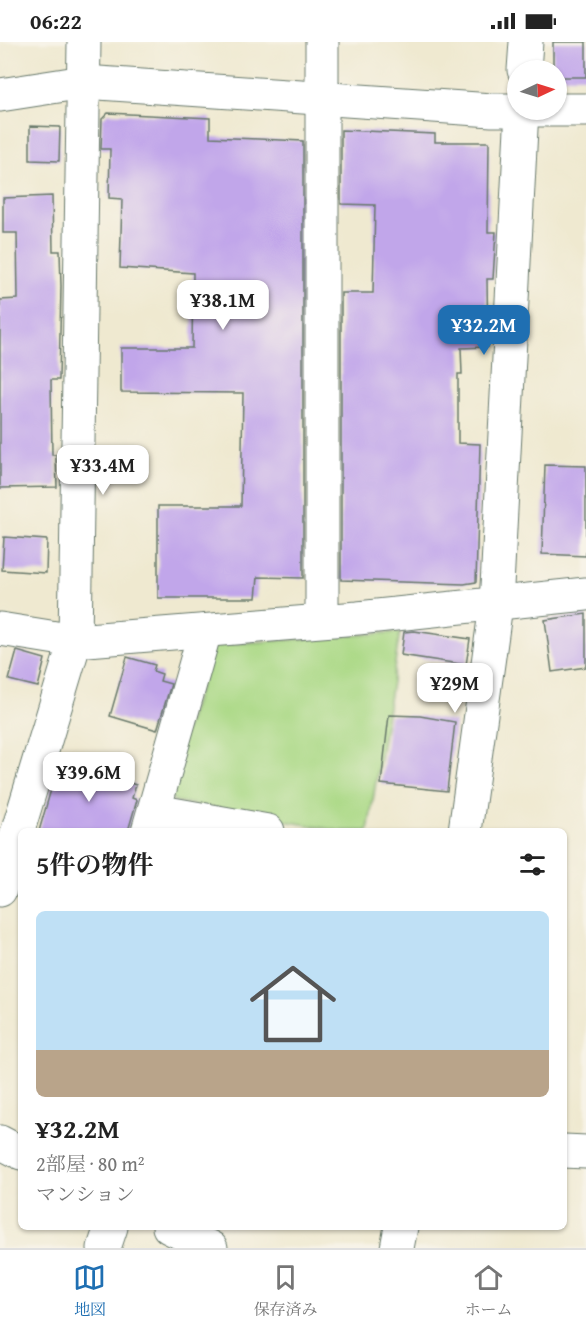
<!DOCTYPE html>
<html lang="ja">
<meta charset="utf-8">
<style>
:root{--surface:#fff;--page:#f2f2f2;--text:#222;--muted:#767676;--line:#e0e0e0;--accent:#1f6fb2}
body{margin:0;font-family:"Gentium Book Plus","Noto Serif JP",serif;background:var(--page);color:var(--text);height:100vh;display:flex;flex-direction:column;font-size:22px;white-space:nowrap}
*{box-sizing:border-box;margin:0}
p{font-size:20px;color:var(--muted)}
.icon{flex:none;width:33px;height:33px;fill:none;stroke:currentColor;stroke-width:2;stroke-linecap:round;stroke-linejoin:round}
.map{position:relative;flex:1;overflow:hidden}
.side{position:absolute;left:18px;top:786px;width:549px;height:402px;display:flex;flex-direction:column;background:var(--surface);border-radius:9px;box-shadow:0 2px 4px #0004}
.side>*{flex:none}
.needle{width:39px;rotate:86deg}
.controls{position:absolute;left:507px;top:18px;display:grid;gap:12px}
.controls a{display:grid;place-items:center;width:60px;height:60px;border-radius:50%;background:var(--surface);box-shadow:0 2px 4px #0004;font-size:30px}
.price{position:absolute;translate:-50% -51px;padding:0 14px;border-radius:12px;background:#fff;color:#222;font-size:20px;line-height:39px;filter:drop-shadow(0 2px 3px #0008)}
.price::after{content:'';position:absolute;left:50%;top:36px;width:18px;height:14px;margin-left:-9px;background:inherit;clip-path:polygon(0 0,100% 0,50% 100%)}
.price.selected{background:var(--accent);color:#fff}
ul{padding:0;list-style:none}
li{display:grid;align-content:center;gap:12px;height:318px;padding:0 18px}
li span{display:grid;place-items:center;height:186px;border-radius:9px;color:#555}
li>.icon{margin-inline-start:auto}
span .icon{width:108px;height:108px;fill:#fffc;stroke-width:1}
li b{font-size:26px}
h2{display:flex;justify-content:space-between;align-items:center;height:72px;padding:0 18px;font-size:26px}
.status{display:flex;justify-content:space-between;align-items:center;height:42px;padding:0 30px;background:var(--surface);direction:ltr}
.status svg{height:16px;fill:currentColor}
.dock{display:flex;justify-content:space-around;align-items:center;height:84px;border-top:2px solid var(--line);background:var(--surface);font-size:16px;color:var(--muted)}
.dock a{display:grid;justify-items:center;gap:3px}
.dock .selected{color:var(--accent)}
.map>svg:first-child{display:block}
.green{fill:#abd986;stroke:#658b5d;stroke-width:1.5}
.building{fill:#c1a6ea}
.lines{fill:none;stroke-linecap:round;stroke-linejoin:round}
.minor-casing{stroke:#68796b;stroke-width:35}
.minor{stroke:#fff;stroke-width:33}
</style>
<div class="status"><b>06:22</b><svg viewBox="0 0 49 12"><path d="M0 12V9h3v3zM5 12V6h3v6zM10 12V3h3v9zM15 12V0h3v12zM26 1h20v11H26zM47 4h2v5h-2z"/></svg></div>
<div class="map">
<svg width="586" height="1206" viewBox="0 0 586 1206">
<rect width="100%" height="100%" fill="#f7f3e8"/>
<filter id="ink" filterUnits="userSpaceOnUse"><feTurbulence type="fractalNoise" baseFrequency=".0167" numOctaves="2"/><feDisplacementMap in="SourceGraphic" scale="12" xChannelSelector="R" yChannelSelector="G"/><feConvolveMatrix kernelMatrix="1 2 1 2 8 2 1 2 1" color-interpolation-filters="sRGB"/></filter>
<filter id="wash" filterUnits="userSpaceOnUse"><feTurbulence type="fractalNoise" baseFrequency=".008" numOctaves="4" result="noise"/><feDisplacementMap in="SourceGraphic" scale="24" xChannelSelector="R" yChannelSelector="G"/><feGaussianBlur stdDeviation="1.35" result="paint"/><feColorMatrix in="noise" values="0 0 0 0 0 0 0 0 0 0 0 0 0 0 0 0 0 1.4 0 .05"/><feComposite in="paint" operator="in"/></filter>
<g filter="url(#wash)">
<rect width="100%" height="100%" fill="#efe9d0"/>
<path class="green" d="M400 590 368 789H340L174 759 166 746 214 603Z"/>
<g id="blocks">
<g class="building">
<path d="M553 0H586V35H556V28H553Z"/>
<path d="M108 71 210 76V95L303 99V536L258 535 256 556H158V464H241L243 351 121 350V306H192L193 231 120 226 122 157 109 156 110 107H101L102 77Z"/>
<path d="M30 84 60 85 59 119 30 118Z"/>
<path d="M341 88 435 92V100H489L488 190H496L493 237H487L488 305 461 306 462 332H458V401L480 402 476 540 464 542 341 538V251H373L375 163 341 162Z"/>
<path d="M52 154 53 209H60L61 244 59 338H51L52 413H56L57 445 0 446V258L18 257 17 191H3V156Z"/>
<path d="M545 423 586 424V514L542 512Z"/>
<path d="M4 495 47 498 46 531 2 528Z"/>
<path d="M586 572V625L552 630 545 578Z"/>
<path d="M414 589 470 597 466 623 401 613 404 590Z"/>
<path d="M17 609 45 617 38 645 9 638Z"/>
<path d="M127 615 155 623 153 629 162 632 160 639 171 642 157 688 110 674Z"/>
<path d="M389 673 420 674 455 680 447 749 381 742Z"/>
<path d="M69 721 136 743 132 756 137 758 128 789H39L52 744 58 745 64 723 68 724Z"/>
</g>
</g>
</g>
<g filter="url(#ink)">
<use href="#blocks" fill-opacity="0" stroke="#68796b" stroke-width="1.5"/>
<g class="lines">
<g class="minor-casing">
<g id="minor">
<path d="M322 0V578"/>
<path d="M524 28 526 0"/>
<path d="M0 53 84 40 492 68H586"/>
<path d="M0 587 75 599 358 576 586 552"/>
<path d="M155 769 268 789"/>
<path d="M148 789 205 589"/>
<path d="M465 789 496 563 522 68"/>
<path d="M0 848 75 599 84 0"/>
<path d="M0 1100 21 1111"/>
<path d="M564 1109 586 1110"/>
<path d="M169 1185 211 1206"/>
<path d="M104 1206 111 1185"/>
<path d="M397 1206 401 1185"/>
</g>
</g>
<use href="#minor" class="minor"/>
</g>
</g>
</svg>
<div class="controls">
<a><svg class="needle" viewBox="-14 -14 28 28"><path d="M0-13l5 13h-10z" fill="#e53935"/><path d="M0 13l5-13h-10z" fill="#767676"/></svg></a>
</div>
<b class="price" style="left:223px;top:289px">¥38.1M</b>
<b class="price selected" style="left:484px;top:314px">¥32.2M</b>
<b class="price" style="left:103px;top:454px">¥33.4M</b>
<b class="price" style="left:455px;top:672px">¥29M</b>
<b class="price" style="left:89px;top:761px">¥39.6M</b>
<section class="side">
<h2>5件の物件<svg class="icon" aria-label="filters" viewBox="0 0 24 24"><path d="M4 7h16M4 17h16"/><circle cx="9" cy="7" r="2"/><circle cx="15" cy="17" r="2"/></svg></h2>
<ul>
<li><span style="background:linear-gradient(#bfe0f5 75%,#b9a48a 0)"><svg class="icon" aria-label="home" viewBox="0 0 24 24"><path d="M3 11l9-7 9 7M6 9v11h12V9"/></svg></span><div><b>¥32.2M</b><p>2部屋 · 80 m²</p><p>マンション</p></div></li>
</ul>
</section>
</div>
<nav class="dock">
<a class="selected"><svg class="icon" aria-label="map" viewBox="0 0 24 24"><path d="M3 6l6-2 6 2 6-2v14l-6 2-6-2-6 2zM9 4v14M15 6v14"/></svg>地図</a>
<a><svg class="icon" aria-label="saved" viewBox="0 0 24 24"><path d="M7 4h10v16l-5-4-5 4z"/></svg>保存済み</a>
<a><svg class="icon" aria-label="home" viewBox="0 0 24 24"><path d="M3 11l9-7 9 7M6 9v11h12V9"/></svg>ホーム</a>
</nav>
